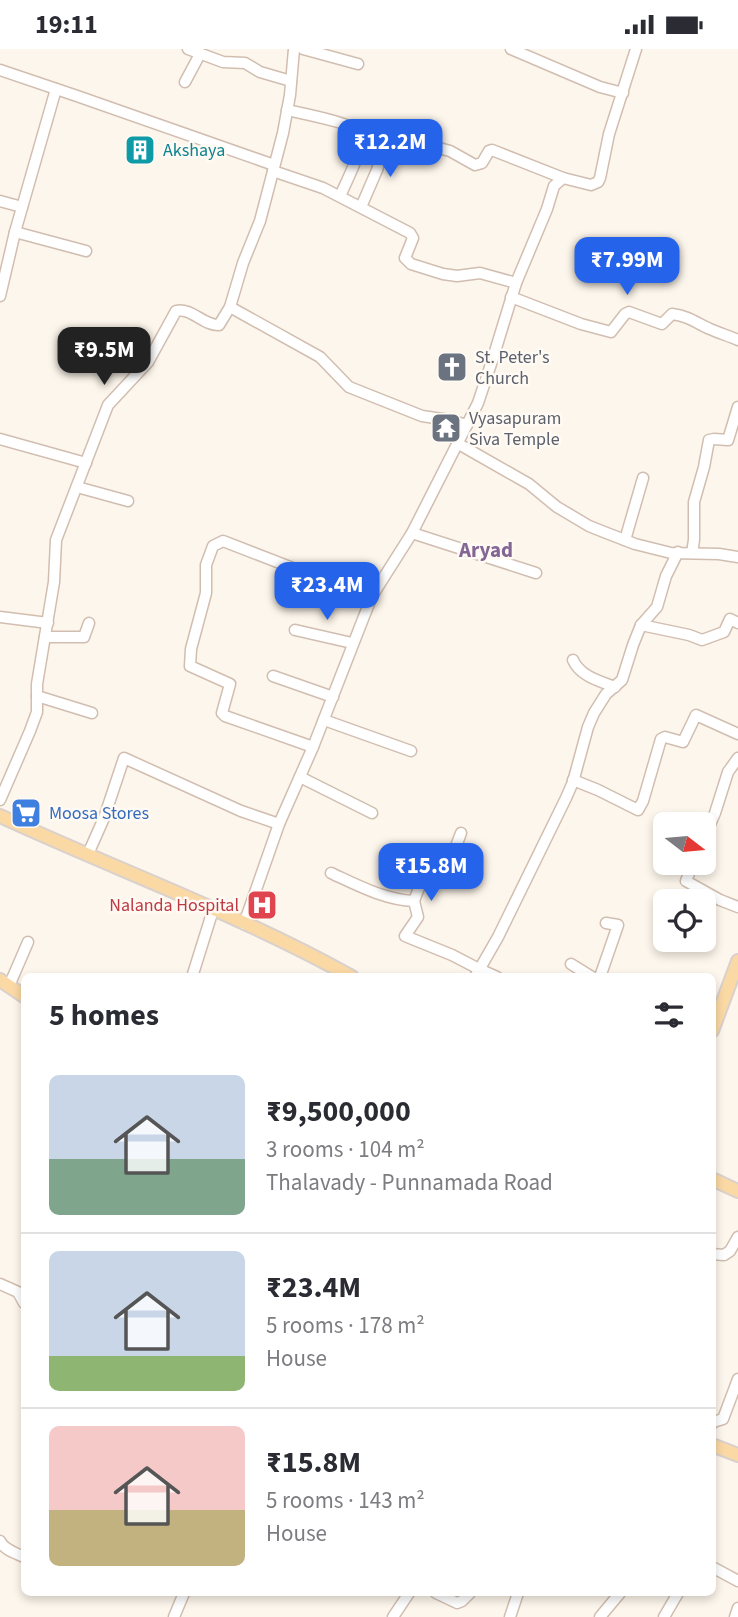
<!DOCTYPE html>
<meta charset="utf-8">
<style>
:root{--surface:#fff;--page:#f2f2f3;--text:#2b2b33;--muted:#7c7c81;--line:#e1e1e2;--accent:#2563eb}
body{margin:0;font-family:"Source Sans 3",sans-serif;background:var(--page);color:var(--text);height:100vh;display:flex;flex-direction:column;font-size:26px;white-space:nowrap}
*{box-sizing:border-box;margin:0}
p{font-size:23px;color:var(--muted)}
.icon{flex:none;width:38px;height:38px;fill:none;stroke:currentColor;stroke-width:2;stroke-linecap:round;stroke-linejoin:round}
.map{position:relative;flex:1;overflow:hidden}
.side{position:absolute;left:21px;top:924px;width:695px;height:623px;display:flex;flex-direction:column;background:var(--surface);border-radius:10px;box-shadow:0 4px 10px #0003}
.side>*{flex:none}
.needle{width:46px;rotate:106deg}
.buttons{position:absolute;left:653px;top:763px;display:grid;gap:14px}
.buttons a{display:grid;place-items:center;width:63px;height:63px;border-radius:10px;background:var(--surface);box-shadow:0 4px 10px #0003;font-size:35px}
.price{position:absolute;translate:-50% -60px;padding:0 16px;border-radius:14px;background:var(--accent);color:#fff;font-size:23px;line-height:46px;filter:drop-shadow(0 2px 4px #0008)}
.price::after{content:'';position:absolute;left:50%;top:42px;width:21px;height:16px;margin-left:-10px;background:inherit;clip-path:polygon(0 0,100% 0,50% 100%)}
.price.current{background:#222;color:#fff}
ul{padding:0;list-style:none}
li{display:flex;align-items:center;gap:21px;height:175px;padding:0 28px}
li+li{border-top:2px solid var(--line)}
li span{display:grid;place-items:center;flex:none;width:196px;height:140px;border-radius:10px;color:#555}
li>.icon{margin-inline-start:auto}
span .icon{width:84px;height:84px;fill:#fffc;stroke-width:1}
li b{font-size:30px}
h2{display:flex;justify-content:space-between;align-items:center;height:84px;padding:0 28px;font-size:30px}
.status{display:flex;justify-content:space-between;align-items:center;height:49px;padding:0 35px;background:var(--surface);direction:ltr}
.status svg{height:19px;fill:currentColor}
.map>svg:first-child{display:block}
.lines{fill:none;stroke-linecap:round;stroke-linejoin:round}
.minor-casing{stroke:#d1beb0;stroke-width:13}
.major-casing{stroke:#dad1cd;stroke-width:16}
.minor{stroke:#fff;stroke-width:10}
.major{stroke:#fbd9a5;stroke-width:12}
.labels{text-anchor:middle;stroke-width:5;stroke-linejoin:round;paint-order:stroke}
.culture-label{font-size:18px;fill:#0d838f;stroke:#fffaf3;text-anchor:start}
.worship-label{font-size:18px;fill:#5b616d;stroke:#fffaf3;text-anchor:start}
.shop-label{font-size:18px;fill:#366cbe;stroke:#fffaf3;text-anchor:start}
.health-label{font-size:18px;fill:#be3a42;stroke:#fffaf3;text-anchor:end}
.quarter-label{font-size:21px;font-weight:bold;fill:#846695;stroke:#fffaf3}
</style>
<div class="status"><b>19:11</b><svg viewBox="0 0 49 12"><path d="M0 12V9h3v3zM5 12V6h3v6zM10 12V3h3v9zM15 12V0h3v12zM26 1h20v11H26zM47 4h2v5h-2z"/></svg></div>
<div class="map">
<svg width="738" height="1568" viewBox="0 0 738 1568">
<rect width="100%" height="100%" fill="#fdf6ec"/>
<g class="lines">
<g class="minor-casing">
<g id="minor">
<path d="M188 0 223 13 245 14 260 23 291 32"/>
<path d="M303 0 358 15"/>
<path d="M511 0 600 38 623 44"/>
<path d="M0 21 77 47 274 116"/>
<path d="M185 33 200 5"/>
<path d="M287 61C300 64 357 75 361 84 366 94 345 136 340 147"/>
<path d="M361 83 387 89 392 87 410 91 450 102 475 116 482 114 489 102 492 101 563 129"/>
<path d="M273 122 323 139 410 184 413 189 405 209 411 215 443 225 457 227 480 224 516 234"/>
<path d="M0 152 22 158"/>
<path d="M361 158 377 121 387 89"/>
<path d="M15 183 86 202"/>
<path d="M0 247 15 183 56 40"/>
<path d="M511 248 581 275 611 283 625 265 629 263 662 275 672 265C689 267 696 274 710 280 719 284 729 287 738 291"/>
<path d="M230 258 320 308 349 338 422 367 449 371 467 376"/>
<path d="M0 390 86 414"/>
<path d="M457 394 529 435 557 458 589 477 604 483 635 495 671 504 719 505 738 508"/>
<path d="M77 438 128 452"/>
<path d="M412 484 536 524"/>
<path d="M625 491 643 429"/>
<path d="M692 504 694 491V453L704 418 709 391 714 390 728 391 738 358"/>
<path d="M0 568 48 574"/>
<path d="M641 576 689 586 702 591 724 583 730 570 738 574"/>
<path d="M295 581 352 594"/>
<path d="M45 588H84L89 574"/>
<path d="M573 611C580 627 599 632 615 638"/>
<path d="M273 627 333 648"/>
<path d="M37 647 92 664"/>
<path d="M324 671 411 702"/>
<path d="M313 698 225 667 222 664 230 635 190 617 191 600 206 544V516L213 497 223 492 303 523 333 540 372 547"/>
<path d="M300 728 372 764"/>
<path d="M573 731 598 741 638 761 643 752 661 690 665 688 683 693 696 666 738 685"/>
<path d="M0 751 30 682 37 663V635L54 533 56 491 108 356 148 313 176 262C191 258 204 277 219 276L230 258 243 214 260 172 283 84 290 46 294 0"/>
<path d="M704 789 715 764 728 723 738 709"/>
<path d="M88 805 104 769 124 709 241 762 279 775"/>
<path d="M693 814 686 832 720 851 738 858"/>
<path d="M331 824C357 836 385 851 414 852L418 868 405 887 452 906 479 920 497 928"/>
<path d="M414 852C422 832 420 826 443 825L449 816 461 784"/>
<path d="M244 875 279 775 313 698 372 547 412 484 478 354 493 309 516 234 547 160 554 137 563 129 591 136 598 133 600 129 609 85 636 0"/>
<path d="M571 915 592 928"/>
<path d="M193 925 213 861"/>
<path d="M475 928 498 888 566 749 573 733 588 678 594 664 606 645 622 631 633 596 641 576 657 558 666 527 678 503"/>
<path d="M600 928 618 876 606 874"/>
<path d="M9 937 28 893"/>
<path d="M712 1205 724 1206 730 1202 738 1188"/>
<path d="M0 1235 18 1243 24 1254"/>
<path d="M712 1375 713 1373 723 1370 738 1330"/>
<path d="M0 1492C4 1501 16 1504 24 1508"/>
<path d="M712 1518 738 1532"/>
<path d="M436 1544 457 1554 462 1552 470 1544"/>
<path d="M174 1568 184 1544"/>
<path d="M393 1568 409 1544"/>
<path d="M510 1568 518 1544"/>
<path d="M600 1568 620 1544"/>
<path d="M664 1568 678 1544"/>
<path d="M735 1568 738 1559"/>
</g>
</g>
<g class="major-casing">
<g id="major">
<path d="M0 767C117 821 239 865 352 928"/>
<path d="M0 931 24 947"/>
<path d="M712 982 738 912"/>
<path d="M712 1130 738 1142"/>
<path d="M712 1396 738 1406"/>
</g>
</g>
<use href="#minor" class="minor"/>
<use href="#major" class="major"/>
</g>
<defs>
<g id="building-square" transform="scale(1.575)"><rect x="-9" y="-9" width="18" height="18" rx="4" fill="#0f9aa8" stroke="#fffaf3"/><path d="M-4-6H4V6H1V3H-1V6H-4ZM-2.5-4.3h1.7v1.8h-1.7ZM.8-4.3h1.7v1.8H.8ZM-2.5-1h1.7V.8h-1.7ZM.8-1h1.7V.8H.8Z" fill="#fff"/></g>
<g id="church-square" transform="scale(1.575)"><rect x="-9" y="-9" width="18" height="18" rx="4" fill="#6b7280" stroke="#fffaf3"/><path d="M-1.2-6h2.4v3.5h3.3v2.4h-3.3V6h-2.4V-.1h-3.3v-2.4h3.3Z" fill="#fff"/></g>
<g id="temple-square" transform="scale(1.575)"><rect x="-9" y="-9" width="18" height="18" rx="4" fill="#6b7280" stroke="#fffaf3"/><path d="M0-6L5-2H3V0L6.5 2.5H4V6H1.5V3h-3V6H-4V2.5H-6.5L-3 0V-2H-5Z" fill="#fff"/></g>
<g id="supermarket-square" transform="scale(1.575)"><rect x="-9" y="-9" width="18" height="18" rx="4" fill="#3f7fe0" stroke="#fffaf3"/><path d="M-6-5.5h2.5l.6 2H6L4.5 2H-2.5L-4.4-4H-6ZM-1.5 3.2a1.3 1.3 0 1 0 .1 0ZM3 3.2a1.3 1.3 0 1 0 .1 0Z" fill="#fff"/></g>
<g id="hospital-square" transform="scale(1.575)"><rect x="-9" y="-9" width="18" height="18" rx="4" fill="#e0444e" stroke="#fffaf3"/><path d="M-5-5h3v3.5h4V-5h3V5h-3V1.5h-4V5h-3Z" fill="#fff"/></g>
</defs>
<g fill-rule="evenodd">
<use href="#building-square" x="140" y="101"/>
<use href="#church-square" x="452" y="318"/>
<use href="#temple-square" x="446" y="379"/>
<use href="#supermarket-square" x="26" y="764"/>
<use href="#hospital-square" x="262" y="856"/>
</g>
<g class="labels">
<g class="culture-label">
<text x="163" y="107">Akshaya</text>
</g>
<g class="worship-label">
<text x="475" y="314">St. Peter's<tspan x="475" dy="21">Church</tspan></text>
<text x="469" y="375">Vyasapuram<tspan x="469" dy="21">Siva Temple</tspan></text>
</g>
<g class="shop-label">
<text x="49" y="770">Moosa Stores</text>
</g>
<g class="health-label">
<text x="239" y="862">Nalanda Hospital</text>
</g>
<g class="quarter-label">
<text x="486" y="508">Aryad</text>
</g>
</g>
</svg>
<div class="buttons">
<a><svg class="needle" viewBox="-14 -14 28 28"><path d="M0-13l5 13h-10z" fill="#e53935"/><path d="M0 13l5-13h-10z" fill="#7c7c81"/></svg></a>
<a><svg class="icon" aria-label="locate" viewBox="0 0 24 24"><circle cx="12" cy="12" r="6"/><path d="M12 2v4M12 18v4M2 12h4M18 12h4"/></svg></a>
</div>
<b class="price" style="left:390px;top:130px">₹12.2M</b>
<b class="price" style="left:627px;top:248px">₹7.99M</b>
<b class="price current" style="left:104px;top:338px">₹9.5M</b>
<b class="price" style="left:327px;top:573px">₹23.4M</b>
<b class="price" style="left:431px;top:854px">₹15.8M</b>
<section class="side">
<h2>5 homes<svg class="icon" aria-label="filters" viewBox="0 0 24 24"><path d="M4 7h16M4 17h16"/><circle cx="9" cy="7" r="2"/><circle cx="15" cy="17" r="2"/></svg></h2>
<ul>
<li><span style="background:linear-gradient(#c9d6e8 60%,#7fa58c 0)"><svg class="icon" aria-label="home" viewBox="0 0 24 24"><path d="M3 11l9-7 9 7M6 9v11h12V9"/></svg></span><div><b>₹9,500,000</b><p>3 rooms · 104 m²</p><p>Thalavady - Punnamada Road</p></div></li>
<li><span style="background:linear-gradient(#c9d6e8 75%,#8fb573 0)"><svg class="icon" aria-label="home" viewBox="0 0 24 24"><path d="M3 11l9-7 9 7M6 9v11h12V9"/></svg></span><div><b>₹23.4M</b><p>5 rooms · 178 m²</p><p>House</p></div></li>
<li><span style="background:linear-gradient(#f6c9c9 60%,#c2b280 0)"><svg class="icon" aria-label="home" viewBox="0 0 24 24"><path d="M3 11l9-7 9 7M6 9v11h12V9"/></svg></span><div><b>₹15.8M</b><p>5 rooms · 143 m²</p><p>House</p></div></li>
</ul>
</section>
</div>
